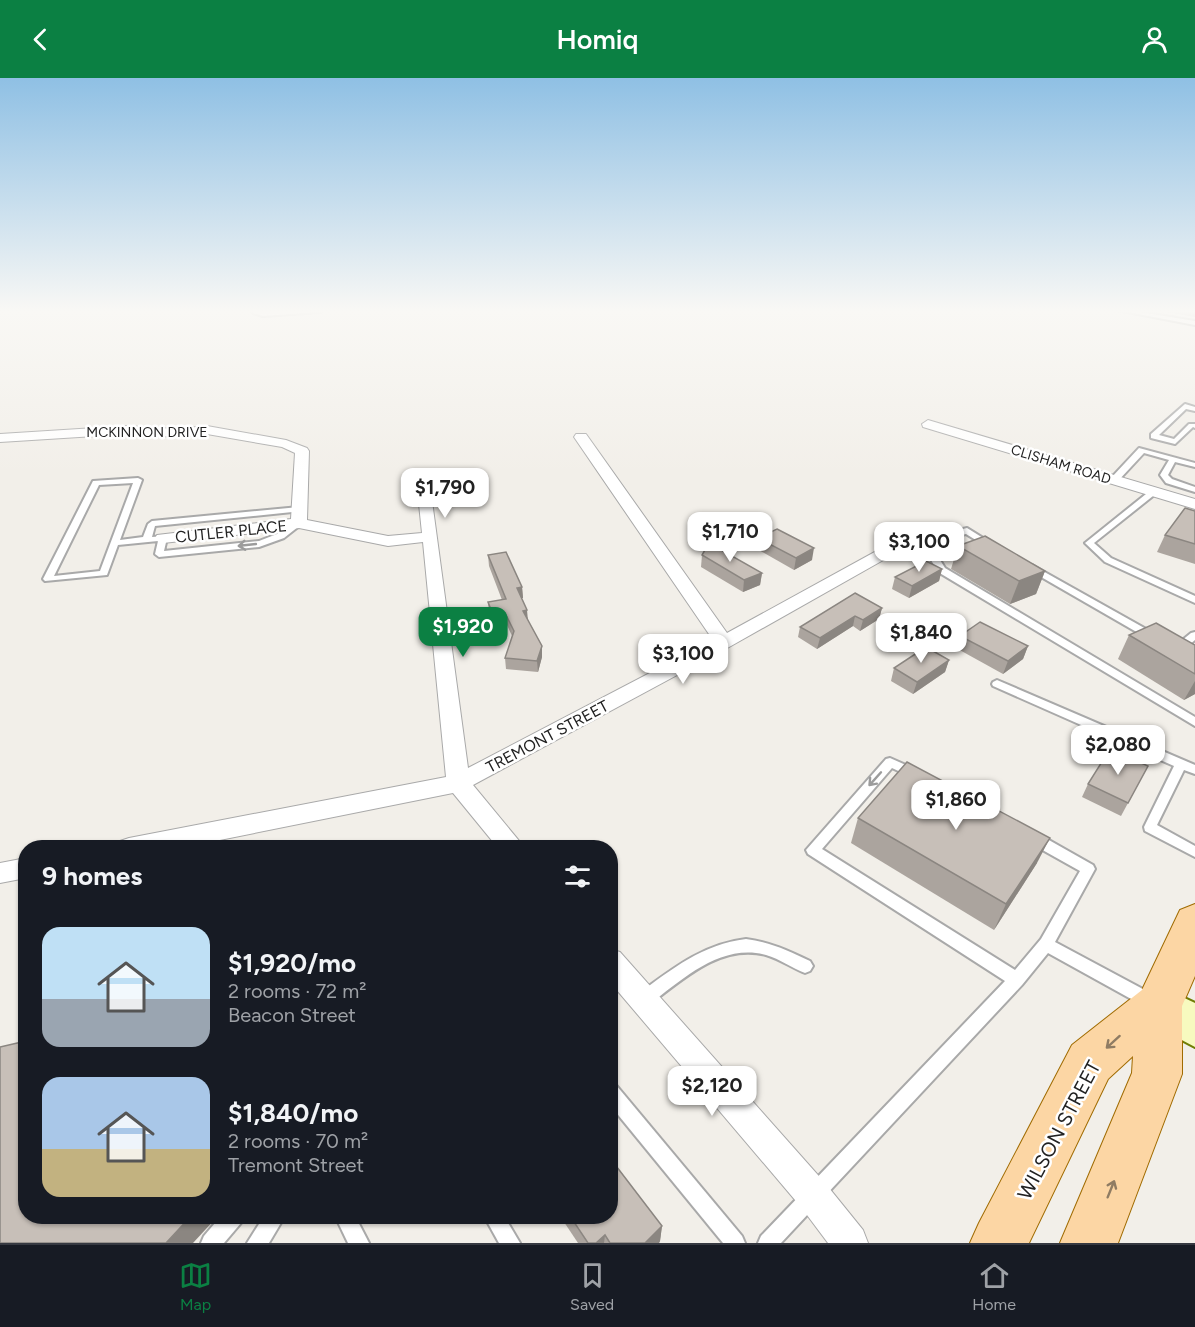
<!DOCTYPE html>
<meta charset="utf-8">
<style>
:root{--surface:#171b24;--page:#242831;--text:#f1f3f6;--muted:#9ea1a6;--line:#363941;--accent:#0b8043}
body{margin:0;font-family:Figtree,sans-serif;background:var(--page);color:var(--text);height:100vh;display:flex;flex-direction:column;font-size:22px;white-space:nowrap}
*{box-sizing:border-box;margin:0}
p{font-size:20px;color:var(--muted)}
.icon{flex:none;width:33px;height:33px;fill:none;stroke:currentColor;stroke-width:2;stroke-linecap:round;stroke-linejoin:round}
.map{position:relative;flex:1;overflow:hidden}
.sheet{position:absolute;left:18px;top:762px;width:600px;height:384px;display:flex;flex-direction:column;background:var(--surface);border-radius:24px;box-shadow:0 2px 4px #0004}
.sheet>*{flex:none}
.price{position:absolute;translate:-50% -51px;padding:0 14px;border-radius:12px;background:#fff;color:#222;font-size:20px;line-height:39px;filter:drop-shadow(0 2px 3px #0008)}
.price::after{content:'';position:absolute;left:50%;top:36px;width:18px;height:14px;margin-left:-9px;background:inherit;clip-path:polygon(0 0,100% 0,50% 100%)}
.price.active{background:var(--accent);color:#fff}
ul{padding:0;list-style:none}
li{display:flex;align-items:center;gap:18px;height:150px;padding:0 24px}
li span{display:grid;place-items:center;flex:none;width:168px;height:120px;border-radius:18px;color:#555}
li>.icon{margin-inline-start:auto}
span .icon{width:72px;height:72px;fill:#fffc;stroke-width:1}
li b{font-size:26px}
h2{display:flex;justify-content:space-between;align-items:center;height:72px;padding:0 24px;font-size:26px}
header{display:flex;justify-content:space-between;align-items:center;height:78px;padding:0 24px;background:var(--accent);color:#fff;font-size:27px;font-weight:600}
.tabs{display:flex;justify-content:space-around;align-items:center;height:84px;border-top:2px solid var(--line);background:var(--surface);font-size:16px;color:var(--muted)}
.tabs a{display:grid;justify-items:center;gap:3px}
.tabs .active{color:var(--accent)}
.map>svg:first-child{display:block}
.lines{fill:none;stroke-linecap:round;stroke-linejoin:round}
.lane-casing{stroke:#a9a9a9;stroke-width:4}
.street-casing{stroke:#a9a9a9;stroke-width:2}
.secondary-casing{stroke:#707d05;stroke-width:4}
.primary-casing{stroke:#a06b00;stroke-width:2}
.lane{fill:#fff;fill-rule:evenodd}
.street{fill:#fff;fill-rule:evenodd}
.secondary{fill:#f7fabf;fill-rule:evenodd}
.primary{fill:#fcd6a4;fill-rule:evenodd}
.wall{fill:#aba49e}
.shaded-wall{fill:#8b8681}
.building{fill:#c7bfb8;stroke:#8b8681;stroke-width:1.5}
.oneway{stroke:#9c9c9c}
.oneway2{stroke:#8f7c63}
.labels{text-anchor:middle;stroke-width:5;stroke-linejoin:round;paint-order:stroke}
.far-street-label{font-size:14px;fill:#222;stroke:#fff}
.street-label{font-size:16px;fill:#222;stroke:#fff}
.near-street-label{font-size:20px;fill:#222;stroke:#fff}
</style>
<header><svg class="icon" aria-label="back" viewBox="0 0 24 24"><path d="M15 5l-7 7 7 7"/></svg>Homiq<svg class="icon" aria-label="person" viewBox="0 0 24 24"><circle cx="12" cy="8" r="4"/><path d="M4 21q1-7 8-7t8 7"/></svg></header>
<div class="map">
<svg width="1195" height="1165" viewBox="0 0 1195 1165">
<rect width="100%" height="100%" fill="#f2efe9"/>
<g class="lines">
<g class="lane-casing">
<g id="lane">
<path d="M252 232 263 234 323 232 320 234 263 238 253 235Z"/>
<path d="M1117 232H1128L1195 243V247Z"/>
<path d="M1185 326 1195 329V333L1186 331 1159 357 1174 361 1189 346H1195V350L1193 349 1175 366 1151 360V356Z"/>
<path d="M1139 370 1195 385V389L1175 384 1168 397 1172 401 1195 409V414L1166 405 1160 397 1169 382 1144 375 1117 404H1111V400Z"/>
<path d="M138 400 142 402 120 462 143 459 148 446 152 443 299 429 303 431 302 433 155 448 152 459 166 458 167 460 164 473 259 463 277 456 296 443 299 442 303 445 284 460 259 469 159 479 155 476 158 463 118 467 107 497 45 503 43 501 93 403ZM133 405 100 493 54 498 99 407Z"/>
<path d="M1151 412H1157L1158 414 1094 465 1111 480 1195 518V525L1105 484 1085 465Z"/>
<path d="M967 450 996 468 995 470H989L966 456 929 464 945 490 1195 639V648L938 494 920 463 921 461Z"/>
<path d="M1032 487 1155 556 1156 558 1155 560H1147L1029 492 1027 490Z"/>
<path d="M1195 554V562L1183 572H1175L1174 570 1175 568 1191 555Z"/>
<path d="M997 602 1195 687V696L1184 692 1157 747 1195 768V779L1145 753 1144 749 1174 688 993 608 992 606 993 604Z"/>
<path d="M890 680 917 692 919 695 917 698H909L892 690 822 771 1015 892 1041 861 1080 793 1030 765 1028 761 1030 757 1035 756 1040 757 1093 787 1095 791 1055 864 1154 917 1156 922 1154 927 1148 929 1142 927 1048 875 1022 907 781 1165H758L761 1158 1005 903 808 776 806 772 886 681Z"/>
<path d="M746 861C770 864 789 873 810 883L813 888 810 893 805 895C792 890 780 881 766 877 721 865 683 901 650 926L644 928 638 926 636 921 638 916C672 891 703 866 746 861Z"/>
<path d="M610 1005 616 1007 742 1158 745 1165H723L610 1027Z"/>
<path d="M221 1138H243L241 1145 224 1165H201L204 1158Z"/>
<path d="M264 1138H285L269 1165H247Z"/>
<path d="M335 1138H355L369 1165H348Z"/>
<path d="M484 1138H504L520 1165H499Z"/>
</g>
</g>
<g class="street-casing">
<g id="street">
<path d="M928 342 1195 421V431L923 349 922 346Z"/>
<path d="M127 348 176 351 207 348 286 362 307 370 309 373 307 442 388 458 422 455 419 426 427 421 432 423 468 690 713 562 574 359 576 356H586L727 555 882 470H894L896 473 894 476 731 568 473 707 525 770H498L453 715 180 770H117L120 763 129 760 446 699 423 464 388 468 299 450 163 465 157 463 155 460 157 457 291 441 295 375 282 369 207 356 176 359 127 356 0 364V356Z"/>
<path d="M26 780V800L0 805V785Z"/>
<path d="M610 871 620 874 825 1105 863 1152 868 1165H828L801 1129 610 904Z"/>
</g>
</g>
<g class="secondary-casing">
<path id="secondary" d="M1159 908 1195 925V969L1144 942 1138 928 1144 914Z"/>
</g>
<g class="primary-casing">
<path id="primary" d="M1195 826V898L1182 928V996L1118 1165H1060L1132 995 1133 978 1108 1001 1029 1165H970L979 1145 1072 967 1142 912 1180 832Z"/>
</g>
<use href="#lane" class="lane"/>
<use href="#street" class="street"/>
<use href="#secondary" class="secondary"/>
<use href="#primary" class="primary"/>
</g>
<g class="wall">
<path d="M1157 232H1195V239Z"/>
<path d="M1195 433V486L1157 474 1165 457Z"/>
<path d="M758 460 812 482 794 492 757 471Z"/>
<path d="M958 468 1045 493 1036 516 1010 526 951 491Z"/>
<path d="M488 477 522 509 523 520H521L528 542 542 568V579L538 594 506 591 505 580 512 558 507 547 495 550 489 535 488 524 502 522 489 488Z"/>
<path d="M702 477 762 495 760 507 743 514 701 489Z"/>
<path d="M942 491 939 503 909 520 892 511 895 499Z"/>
<path d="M882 530 879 541 860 553 853 548 817 571 798 559 800 549Z"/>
<path d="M1129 557 1195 567V616L1184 622 1118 581Z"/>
<path d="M960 558 1028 568 1023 581 1003 596 956 570Z"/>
<path d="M949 582 945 594 913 616 891 603 894 590Z"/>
<path d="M1148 688 1121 738 1082 719 1088 706Z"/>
<path d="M858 740 1037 785 994 852 851 765Z"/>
<path d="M560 1138H610L662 1148 660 1163 659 1165H578Z"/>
</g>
<g class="shaded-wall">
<path d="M814 470 812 482 794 492 796 480Z"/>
<path d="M942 491 939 503 909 520 912 508Z"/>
<path d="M1045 493 1036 516 1010 526 1019 503Z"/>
<path d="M762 495 760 507 743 514 744 502Z"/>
<path d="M522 509 523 520H517V510Z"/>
<path d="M882 530 879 541 860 553 863 542Z"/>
<path d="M527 532 528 543 523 533Z"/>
<path d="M506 537 507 547 495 550 494 539Z"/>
<path d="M855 538 853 548 817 571 820 560Z"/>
<path d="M542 568V579L538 594 537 583Z"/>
<path d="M1028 568 1023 581 1003 596 1008 583Z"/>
<path d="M949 582 945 594 913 616 917 604Z"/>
<path d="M1195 603V616L1184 622Z"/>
<path d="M1050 760 1037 785 994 852 1006 826Z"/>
<path d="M191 1138H218L193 1165H166Z"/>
<path d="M662 1148 660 1163 659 1165H645Z"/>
<path d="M605 1157 604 1165H596Z"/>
</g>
<g class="building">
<path d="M1185 430 1195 433V466L1165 457Z"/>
<path d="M777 451 814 470 796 480 758 460Z"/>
<path d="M985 458 1045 493 1019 503 958 468Z"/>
<path d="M709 465 762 495 744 502 702 477Z"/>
<path d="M506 474 522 509 517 510 527 532 523 533 542 568 537 583 505 580 514 553 506 537 494 539 488 524 506 521 488 477Z"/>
<path d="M926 483 942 491 912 508 895 499Z"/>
<path d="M855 515 882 530 863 542 855 538 820 560 800 549Z"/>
<path d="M980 544 1028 568 1008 583 960 558Z"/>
<path d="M1156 545 1195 567V596L1129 557Z"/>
<path d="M926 569 949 582 917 604 894 590Z"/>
<path d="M1110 671 1148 688 1128 725 1088 706Z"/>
<path d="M907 684 1050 760 1006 826 858 740Z"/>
<path d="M26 963V1138H191L166 1165H0V969Z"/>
<path d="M610 1080 662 1148 645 1165H610L605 1157 596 1165H588L570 1138H610Z"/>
</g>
<defs><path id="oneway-shaft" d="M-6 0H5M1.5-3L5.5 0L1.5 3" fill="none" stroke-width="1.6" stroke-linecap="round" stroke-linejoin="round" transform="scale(1.5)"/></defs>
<g class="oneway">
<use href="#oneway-shaft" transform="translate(247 467) rotate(174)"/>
<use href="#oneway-shaft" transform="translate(875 701) rotate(132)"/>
</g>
<g class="oneway2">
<use href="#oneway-shaft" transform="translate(1113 964) rotate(138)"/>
<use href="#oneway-shaft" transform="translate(1111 1111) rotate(-68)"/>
</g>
<linearGradient id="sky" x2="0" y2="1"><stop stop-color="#8fc0e4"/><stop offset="0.59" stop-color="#f9f8f5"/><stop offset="1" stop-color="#f9f8f5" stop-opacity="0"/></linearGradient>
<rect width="1195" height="395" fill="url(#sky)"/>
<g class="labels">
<g class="far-street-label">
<text x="147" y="359">MCKINNON DRIVE</text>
<text transform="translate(1061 386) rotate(17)" y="5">CLISHAM ROAD</text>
</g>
<g class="street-label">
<text transform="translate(231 453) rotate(-6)" y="6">CUTLER PLACE</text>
<text transform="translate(547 658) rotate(-28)" y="6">TREMONT STREET</text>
</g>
<g class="near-street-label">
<text transform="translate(1059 1052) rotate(-62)" y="7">WILSON STREET</text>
</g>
</g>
</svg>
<b class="price" style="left:445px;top:441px">$1,790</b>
<b class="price" style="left:730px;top:485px">$1,710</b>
<b class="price" style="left:919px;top:495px">$3,100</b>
<b class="price active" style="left:463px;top:580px">$1,920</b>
<b class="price" style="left:921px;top:586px">$1,840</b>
<b class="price" style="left:683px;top:607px">$3,100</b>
<b class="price" style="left:1118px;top:698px">$2,080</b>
<b class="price" style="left:956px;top:753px">$1,860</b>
<b class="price" style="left:712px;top:1039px">$2,120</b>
<section class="sheet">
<h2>9 homes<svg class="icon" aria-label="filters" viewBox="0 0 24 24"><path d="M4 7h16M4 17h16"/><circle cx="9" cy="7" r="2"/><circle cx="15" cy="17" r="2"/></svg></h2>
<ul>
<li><span style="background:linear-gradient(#bfe0f5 60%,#9aa5b1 0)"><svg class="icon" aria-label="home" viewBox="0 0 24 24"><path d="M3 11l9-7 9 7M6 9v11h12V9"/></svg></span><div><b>$1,920/mo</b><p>2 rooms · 72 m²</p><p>Beacon Street</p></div></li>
<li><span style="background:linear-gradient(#a9c7e8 60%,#c2b280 0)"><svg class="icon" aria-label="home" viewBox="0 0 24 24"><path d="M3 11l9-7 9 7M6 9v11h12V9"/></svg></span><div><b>$1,840/mo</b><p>2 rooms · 70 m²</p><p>Tremont Street</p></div></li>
</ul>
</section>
</div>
<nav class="tabs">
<a class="active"><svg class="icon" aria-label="map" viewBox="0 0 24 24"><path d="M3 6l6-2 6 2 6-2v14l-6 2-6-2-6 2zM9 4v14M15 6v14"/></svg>Map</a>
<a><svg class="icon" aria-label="saved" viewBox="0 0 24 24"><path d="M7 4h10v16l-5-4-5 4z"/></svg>Saved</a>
<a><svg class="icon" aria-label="home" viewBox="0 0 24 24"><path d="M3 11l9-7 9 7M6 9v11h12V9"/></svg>Home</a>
</nav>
